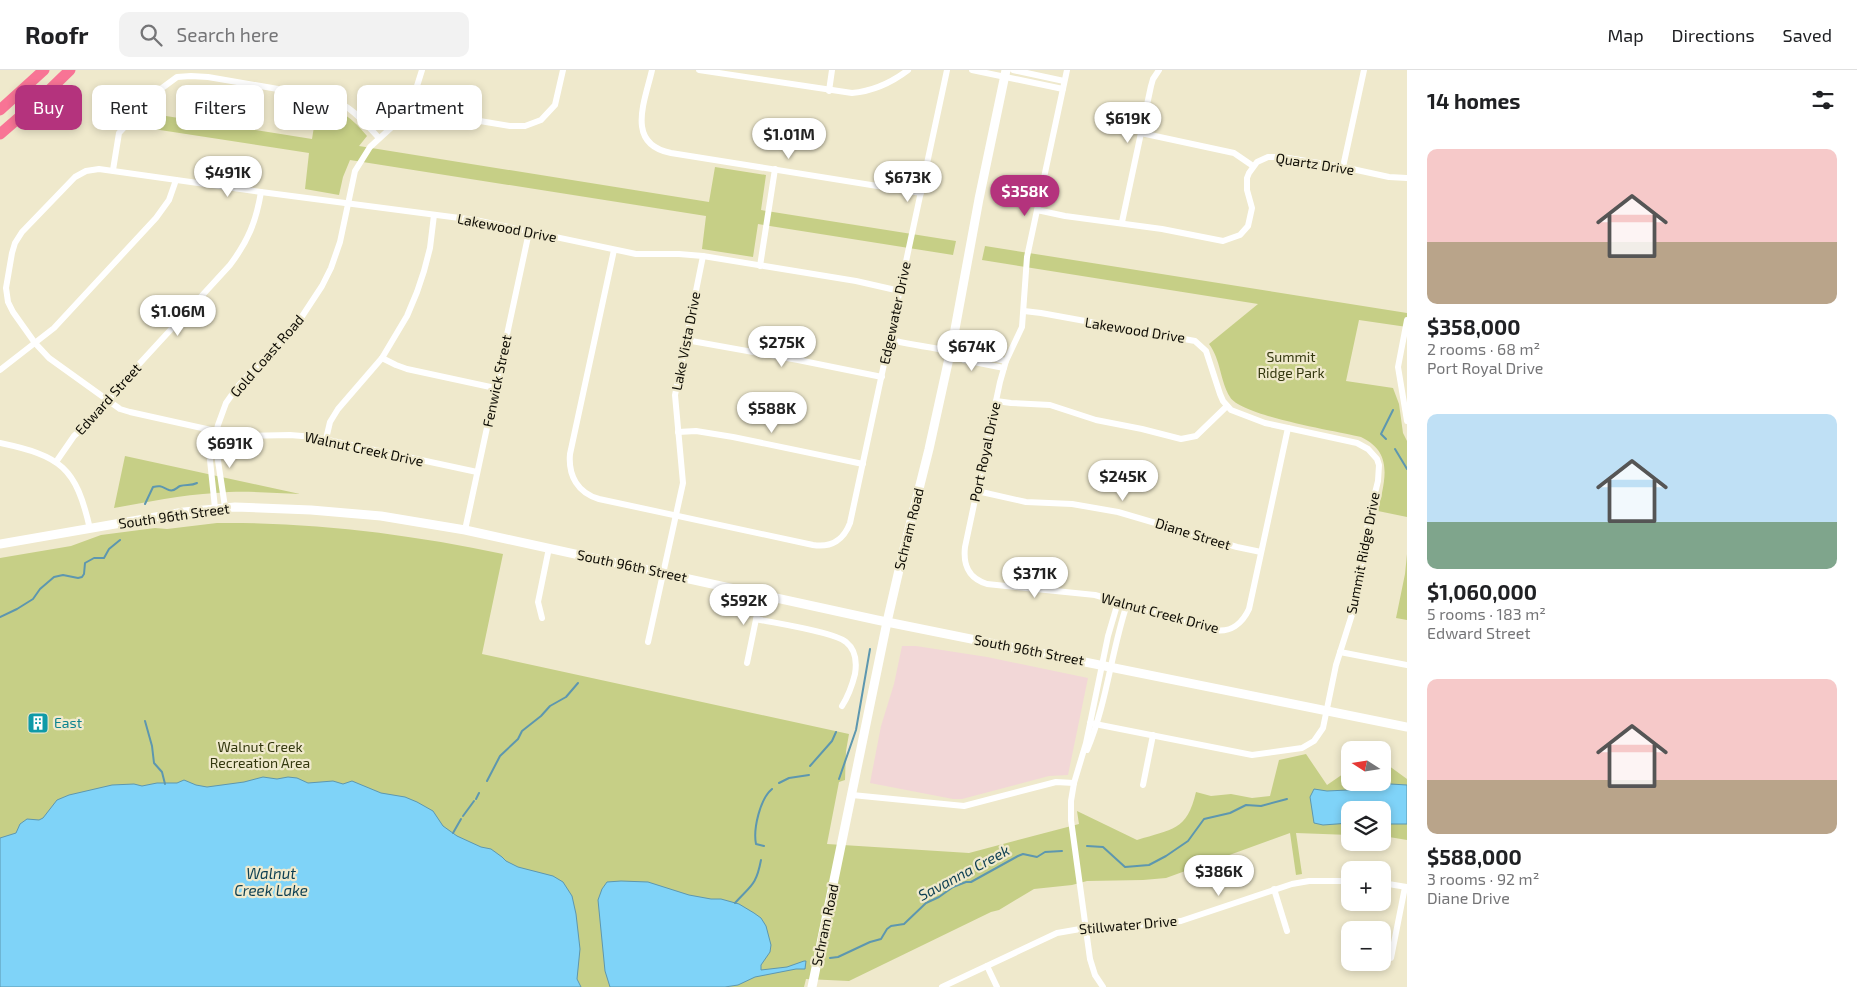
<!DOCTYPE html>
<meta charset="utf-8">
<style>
:root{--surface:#fff;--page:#f2f2f2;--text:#202124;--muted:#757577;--line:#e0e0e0;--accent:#b4337d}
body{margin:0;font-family:"Exo 2",sans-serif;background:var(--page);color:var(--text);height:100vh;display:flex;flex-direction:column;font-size:19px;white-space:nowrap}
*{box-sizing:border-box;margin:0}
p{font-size:16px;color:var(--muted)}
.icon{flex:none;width:28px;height:28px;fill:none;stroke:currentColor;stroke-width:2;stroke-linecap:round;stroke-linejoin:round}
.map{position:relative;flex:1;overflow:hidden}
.sheet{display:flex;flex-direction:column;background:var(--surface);width:450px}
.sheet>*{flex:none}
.guide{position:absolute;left:15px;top:15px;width:475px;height:45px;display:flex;gap:10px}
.needle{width:32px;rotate:282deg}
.controls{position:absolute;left:1341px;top:671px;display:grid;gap:10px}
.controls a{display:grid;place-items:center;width:50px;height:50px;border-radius:10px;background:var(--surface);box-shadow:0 2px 8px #0003;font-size:25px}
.price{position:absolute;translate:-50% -42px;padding:0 11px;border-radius:18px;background:#fff;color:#222;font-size:16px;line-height:32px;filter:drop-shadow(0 1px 2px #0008)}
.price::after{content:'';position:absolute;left:50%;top:30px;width:15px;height:11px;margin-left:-8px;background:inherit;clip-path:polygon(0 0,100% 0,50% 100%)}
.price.on{background:var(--accent);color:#fff}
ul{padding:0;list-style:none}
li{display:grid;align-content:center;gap:10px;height:265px;padding:0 20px}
li span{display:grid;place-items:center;height:155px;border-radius:10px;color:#555}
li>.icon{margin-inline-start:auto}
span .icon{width:90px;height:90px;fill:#fffc;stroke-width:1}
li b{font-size:21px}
h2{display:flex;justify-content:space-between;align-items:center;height:60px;padding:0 20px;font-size:21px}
.chip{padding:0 18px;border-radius:10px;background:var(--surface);box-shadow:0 2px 8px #0003;font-size:18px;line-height:45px}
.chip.on{background:var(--accent);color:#fff}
header{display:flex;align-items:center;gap:30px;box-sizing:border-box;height:70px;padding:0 25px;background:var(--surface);border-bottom:1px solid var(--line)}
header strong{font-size:24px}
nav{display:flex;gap:28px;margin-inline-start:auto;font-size:18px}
.search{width:350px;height:45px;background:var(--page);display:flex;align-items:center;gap:12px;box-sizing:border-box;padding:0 18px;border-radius:10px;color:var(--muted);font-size:19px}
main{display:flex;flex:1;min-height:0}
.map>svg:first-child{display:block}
.commercial{fill:#f2d7d7}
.green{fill:#c6cf86}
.water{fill:#7fd3f8;stroke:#5d97af}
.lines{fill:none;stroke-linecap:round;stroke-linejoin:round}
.stream{stroke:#5d97af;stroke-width:2}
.street{stroke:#fff;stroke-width:6}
.secondary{stroke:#fff;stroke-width:9}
.highway{stroke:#f87495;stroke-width:11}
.labels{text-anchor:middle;stroke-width:4.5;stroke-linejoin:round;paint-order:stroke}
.street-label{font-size:14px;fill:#0e0c04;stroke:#efe9cc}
.park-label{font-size:14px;fill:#34380f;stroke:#efe9cc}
.culture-label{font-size:14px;fill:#0d838f;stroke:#efe9cc;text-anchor:start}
.water-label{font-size:15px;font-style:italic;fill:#0d3f52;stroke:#efe9cc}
</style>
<header>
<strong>Roofr</strong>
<div class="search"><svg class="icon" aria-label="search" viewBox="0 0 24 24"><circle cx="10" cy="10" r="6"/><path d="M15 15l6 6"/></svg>Search here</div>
<nav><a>Map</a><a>Directions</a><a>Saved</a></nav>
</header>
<main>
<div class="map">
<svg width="1407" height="917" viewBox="0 0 1407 917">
<rect width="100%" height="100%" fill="#efe9cc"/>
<path class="commercial" d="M902 576H916L987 587 1088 608 1068 705 1049 706 962 729H953L870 713 881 656 894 614Z"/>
<g class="green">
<path d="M318 32C339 38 353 49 367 66L359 76 709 132 715 97 766 105 761 140 956 171 953 185 758 154 753 187 702 179 706 146 350 90 343 107 339 125 305 119 309 83 134 56 147 43 312 69Z"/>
<path d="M985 176 1407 243V257L1359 250 1346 311 1393 318 1399 334 1403 363 1407 371V447L1378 441C1384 412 1395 383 1361 367 1336 361 1241 346 1230 327 1220 311 1221 290 1209 274L1258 234 982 190Z"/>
<path d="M125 386 300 424C272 423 243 420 216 423 181 425 147 432 114 438Z"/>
<path d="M217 453C314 452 408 464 503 484L482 584 849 664 846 681 845 710 839 712 827 774 969 783 1079 754 1077 741 1137 770C1172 759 1187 761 1196 722L1211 726 1231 724 1252 728 1270 726 1279 690 1306 684 1327 715 1343 704 1350 714 1382 712 1383 696 1385 693 1407 709V770L1383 766 1382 740H1350V765L1296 763 1302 804 1296 805 1290 763 1166 808 1143 810 1087 811 1072 815 1034 819 999 840 991 842 849 911 806 909 804 917H0V488L71 476 101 465 155 458 167 459Z"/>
<path d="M1407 484V550L1396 548 1405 504Z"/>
</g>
<g class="water">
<path d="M263 707 277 709 288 707 297 708 308 713 333 711 343 714 352 711 381 723 405 727 417 732 433 741 443 756 457 766 481 777 491 779 502 787 506 791 518 797 553 806 563 812 572 826 576 844 580 879 577 909 581 917H0V768L16 763 20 754 27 749 39 750 43 748 57 730 69 725 112 715 134 714 142 716 157 713H177L184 710 196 715 207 717 244 712Z"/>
<path d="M1374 713 1407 715V754H1383L1382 740H1350V753L1323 755 1314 753 1310 727 1314 719 1327 721 1348 720Z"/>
<path d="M621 811 648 812 689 825 711 829H721L739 834 754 843 761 848 766 856 771 875 770 882 761 895V900L787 897 804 891H806L805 899H796L755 907 738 915 725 917H610L605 901 598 830 602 819 607 812Z"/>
</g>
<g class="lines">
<g class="stream">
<path d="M1386 369 1381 364 1393 340"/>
<path d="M1395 379 1407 399"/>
<path d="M145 434 153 417C161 415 162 417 169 420 174 422 176 418 180 416 186 414 191 416 197 413"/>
<path d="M0 547 17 539 33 529 40 519 54 507 63 505 78 508 82 507 84 504 85 493 94 488H104L109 479 120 470"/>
<path d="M145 651 152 676 154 693 162 702 165 714"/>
<path d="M810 696 832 671 836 662"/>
<path d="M839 709 856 660 870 579"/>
<path d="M487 711 500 686 518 669 522 661 541 646 550 636 566 627 578 613"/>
<path d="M779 713 789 708 809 705"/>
<path d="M476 729 479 723"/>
<path d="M463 746 474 731"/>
<path d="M453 763 461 749"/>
<path d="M764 776 756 774C753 759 760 729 772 719"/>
<path d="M1087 776 1103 777 1125 797 1149 795 1166 786 1188 771 1204 749 1230 743 1246 735 1261 736 1287 729"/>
<path d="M735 833C751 815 756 816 761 790"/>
<path d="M830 888 838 887 870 872 881 869 887 859 891 856 904 854 926 833 939 827 953 817 966 812H971L1018 786 1023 784 1037 787 1045 782 1062 781"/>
</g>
<g class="street">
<path d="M652 0C645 31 625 74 671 83L921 123"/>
<path d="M699 0 852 23C873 21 891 13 908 0"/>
<path d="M972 0 1063 19"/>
<path d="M1013 0 1064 11"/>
<path d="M1067 0 1027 187 1022 257 1006 291 1000 312 965 477C963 495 968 508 987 514L1095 525 1214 560C1230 563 1242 554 1249 539L1288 358"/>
<path d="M829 21 832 0"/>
<path d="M410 29 450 46 510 56H525L541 50 555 35 563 0"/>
<path d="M1141 63 1234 83 1253 96"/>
<path d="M1343 97 1364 0"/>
<path d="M113 100 119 63 158 21 177 7 191 6 208 7 330 28C351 36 364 52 379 68"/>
<path d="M1037 140 1065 146 1162 159 1223 171 1240 165 1248 156 1252 138 1247 120V108L1249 103 1257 92 1268 87H1282L1343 97 1389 107 1407 108"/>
<path d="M1122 152 1151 16 1153 9 1159 0"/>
<path d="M614 180 570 384C568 406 578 423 599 429L813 475C832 478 844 469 850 453L947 0"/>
<path d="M760 196 775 99"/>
<path d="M1024 241 1041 243 1195 271 1206 281 1220 324 1223 331 1231 340 1265 353 1357 373 1368 379 1377 389 1379 395 1378 411 1369 447 1355 535 1336 595 1323 658 1314 671 1302 678 1252 685 1090 653"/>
<path d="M1407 250 1398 297 1407 351"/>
<path d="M686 270 798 290 882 307"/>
<path d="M890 270C928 278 967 283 1006 291"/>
<path d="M951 283 964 290 1004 298"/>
<path d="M382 288 396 295 407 299 495 318"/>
<path d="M0 300 54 258 156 148 169 130 176 110"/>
<path d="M996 331 1011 333 1050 335 1096 350 1142 359 1181 369 1196 366 1227 336"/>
<path d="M678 362 696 361 733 367 863 394"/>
<path d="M326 369 330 352 338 339 382 288 407 246 417 222 424 201 430 178 434 145"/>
<path d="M216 370 217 384 225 437"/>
<path d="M0 373C61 386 76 397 90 459"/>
<path d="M56 392 74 366 98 344 119 316 230 195C248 171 256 152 261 122"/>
<path d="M477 402 314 367 290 365 238 366 130 342 120 339 49 288 35 273 13 242 8 232 6 218 12 183 15 173 22 162 75 107 86 101 99 99 261 122 475 150 636 184H679L703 186 856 211 900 221"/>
<path d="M977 421 1026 432 1072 434 1118 442 1237 477 1261 482"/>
<path d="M215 438 210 390 218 355 226 333 238 316 299 251 322 216 331 198 340 172 355 101 370 77 393 56 402 44 417 16 422 0"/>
<path d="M465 460 529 162"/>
<path d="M542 548 538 532 549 478"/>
<path d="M756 549C774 553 835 562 846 572 856 580 857 592 855 604 852 616 849 625 842 636"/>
<path d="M648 572 683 413 675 325 703 186"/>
<path d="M1340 582 1407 595"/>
<path d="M747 593 761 525"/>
<path d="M1087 680C1107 633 1111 582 1127 534"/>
<path d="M1143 715 1153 665"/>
<path d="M852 725 964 736 1056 712 1074 713"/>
<path d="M1382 813 1407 817"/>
<path d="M1274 819 1287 861"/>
<path d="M1391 888 1405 817"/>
<path d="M987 896 997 917"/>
<path d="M942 917 1057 863 1086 858 1154 854 1181 851 1292 814 1309 811H1350"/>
<path d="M1103 917 1095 905 1090 889 1071 750V731L1074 713 1086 673 1108 566 1118 532"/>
</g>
<g class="secondary">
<path d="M0 474 184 442 235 437 311 440 381 446 465 460 877 550 1407 657"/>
<path d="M812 917 887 552 902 487 929 379 953 270 979 129 1006 0"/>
</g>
<g class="highway">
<path d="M0 40 44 0"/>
<path d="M0 64 37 32 70 0"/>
</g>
</g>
<defs>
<g id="building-square" transform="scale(1.125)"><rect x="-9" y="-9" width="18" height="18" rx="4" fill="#0f9aa8" stroke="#efe9cc"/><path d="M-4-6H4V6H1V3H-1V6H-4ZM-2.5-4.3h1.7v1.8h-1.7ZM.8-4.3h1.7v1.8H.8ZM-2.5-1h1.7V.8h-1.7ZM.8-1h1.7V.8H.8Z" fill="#fff"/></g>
</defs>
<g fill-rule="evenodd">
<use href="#building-square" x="38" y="653"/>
</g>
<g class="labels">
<g class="street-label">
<text transform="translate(1315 94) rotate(9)" y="5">Quartz Drive</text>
<text transform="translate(507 158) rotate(11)" y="5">Lakewood Drive</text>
<text transform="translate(895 243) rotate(-78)" y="5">Edgewater Drive</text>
<text transform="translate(1135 260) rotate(9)" y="5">Lakewood Drive</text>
<text transform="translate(686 271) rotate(-79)" y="5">Lake Vista Drive</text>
<text transform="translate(267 286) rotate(-49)" y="5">Gold Coast Road</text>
<text transform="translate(497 311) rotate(-78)" y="5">Fenwick Street</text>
<text transform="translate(108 329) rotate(-48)" y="5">Edward Street</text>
<text transform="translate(364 379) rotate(12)" y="5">Walnut Creek Drive</text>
<text transform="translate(985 382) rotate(-78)" y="5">Port Royal Drive</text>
<text transform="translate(174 446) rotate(-8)" y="5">South 96th Street</text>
<text transform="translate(909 459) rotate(-76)" y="5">Schram Road</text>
<text transform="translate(1193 464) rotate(17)" y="5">Diane Street</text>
<text transform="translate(1363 483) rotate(-79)" y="5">Summit Ridge Drive</text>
<text transform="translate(632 496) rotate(12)" y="5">South 96th Street</text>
<text transform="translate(1160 543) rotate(15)" y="5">Walnut Creek Drive</text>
<text transform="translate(1029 580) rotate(11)" y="5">South 96th Street</text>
<text transform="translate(825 855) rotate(-78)" y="5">Schram Road</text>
<text transform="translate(1128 855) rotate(-5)" y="5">Stillwater Drive</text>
</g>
<g class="park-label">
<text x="1291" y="292">Summit<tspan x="1291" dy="16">Ridge Park</tspan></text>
<text x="260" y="682">Walnut Creek<tspan x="260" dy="16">Recreation Area</tspan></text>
</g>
<g class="culture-label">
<text x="54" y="658">East</text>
</g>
<g class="water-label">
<text transform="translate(964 803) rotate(-28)" y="5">Savanna Creek</text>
<text x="271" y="809">Walnut<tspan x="271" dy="17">Creek Lake</tspan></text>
</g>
</g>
</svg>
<div class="controls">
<a><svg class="needle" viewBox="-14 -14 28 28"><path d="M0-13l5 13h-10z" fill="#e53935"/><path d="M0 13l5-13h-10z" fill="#757577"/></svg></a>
<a><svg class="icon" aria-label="layers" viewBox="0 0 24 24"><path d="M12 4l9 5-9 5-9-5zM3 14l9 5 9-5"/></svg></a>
<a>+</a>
<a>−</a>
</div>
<b class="price" style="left:1128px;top:74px">$619K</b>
<b class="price" style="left:789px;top:90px">$1.01M</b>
<b class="price" style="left:228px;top:128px">$491K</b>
<b class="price" style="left:908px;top:133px">$673K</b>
<b class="price on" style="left:1025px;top:147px">$358K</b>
<b class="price" style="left:178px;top:267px">$1.06M</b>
<b class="price" style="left:782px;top:298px">$275K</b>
<b class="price" style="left:972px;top:302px">$674K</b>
<b class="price" style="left:772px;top:364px">$588K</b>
<b class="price" style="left:230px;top:399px">$691K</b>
<b class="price" style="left:1123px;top:432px">$245K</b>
<b class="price" style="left:1035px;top:529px">$371K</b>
<b class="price" style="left:744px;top:556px">$592K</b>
<b class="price" style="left:1219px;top:827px">$386K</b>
<div class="guide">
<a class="chip on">Buy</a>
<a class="chip">Rent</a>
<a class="chip">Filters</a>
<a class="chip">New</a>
<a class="chip">Apartment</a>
</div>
</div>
<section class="sheet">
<h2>14 homes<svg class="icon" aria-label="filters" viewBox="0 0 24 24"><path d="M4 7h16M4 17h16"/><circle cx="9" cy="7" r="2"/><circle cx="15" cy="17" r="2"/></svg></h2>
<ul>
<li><span style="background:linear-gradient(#f6c9c9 60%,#b9a48a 0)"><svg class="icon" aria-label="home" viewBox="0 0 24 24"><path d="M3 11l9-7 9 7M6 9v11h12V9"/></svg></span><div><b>$358,000</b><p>2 rooms · 68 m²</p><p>Port Royal Drive</p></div></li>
<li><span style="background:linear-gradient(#bfe0f5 70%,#7fa58c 0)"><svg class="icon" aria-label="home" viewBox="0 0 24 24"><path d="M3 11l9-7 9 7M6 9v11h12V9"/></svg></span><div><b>$1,060,000</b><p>5 rooms · 183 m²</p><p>Edward Street</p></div></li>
<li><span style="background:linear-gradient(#f6c9c9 65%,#b9a48a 0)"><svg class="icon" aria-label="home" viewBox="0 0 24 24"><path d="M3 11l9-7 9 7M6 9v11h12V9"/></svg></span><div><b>$588,000</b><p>3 rooms · 92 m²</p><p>Diane Drive</p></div></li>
</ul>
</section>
</main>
